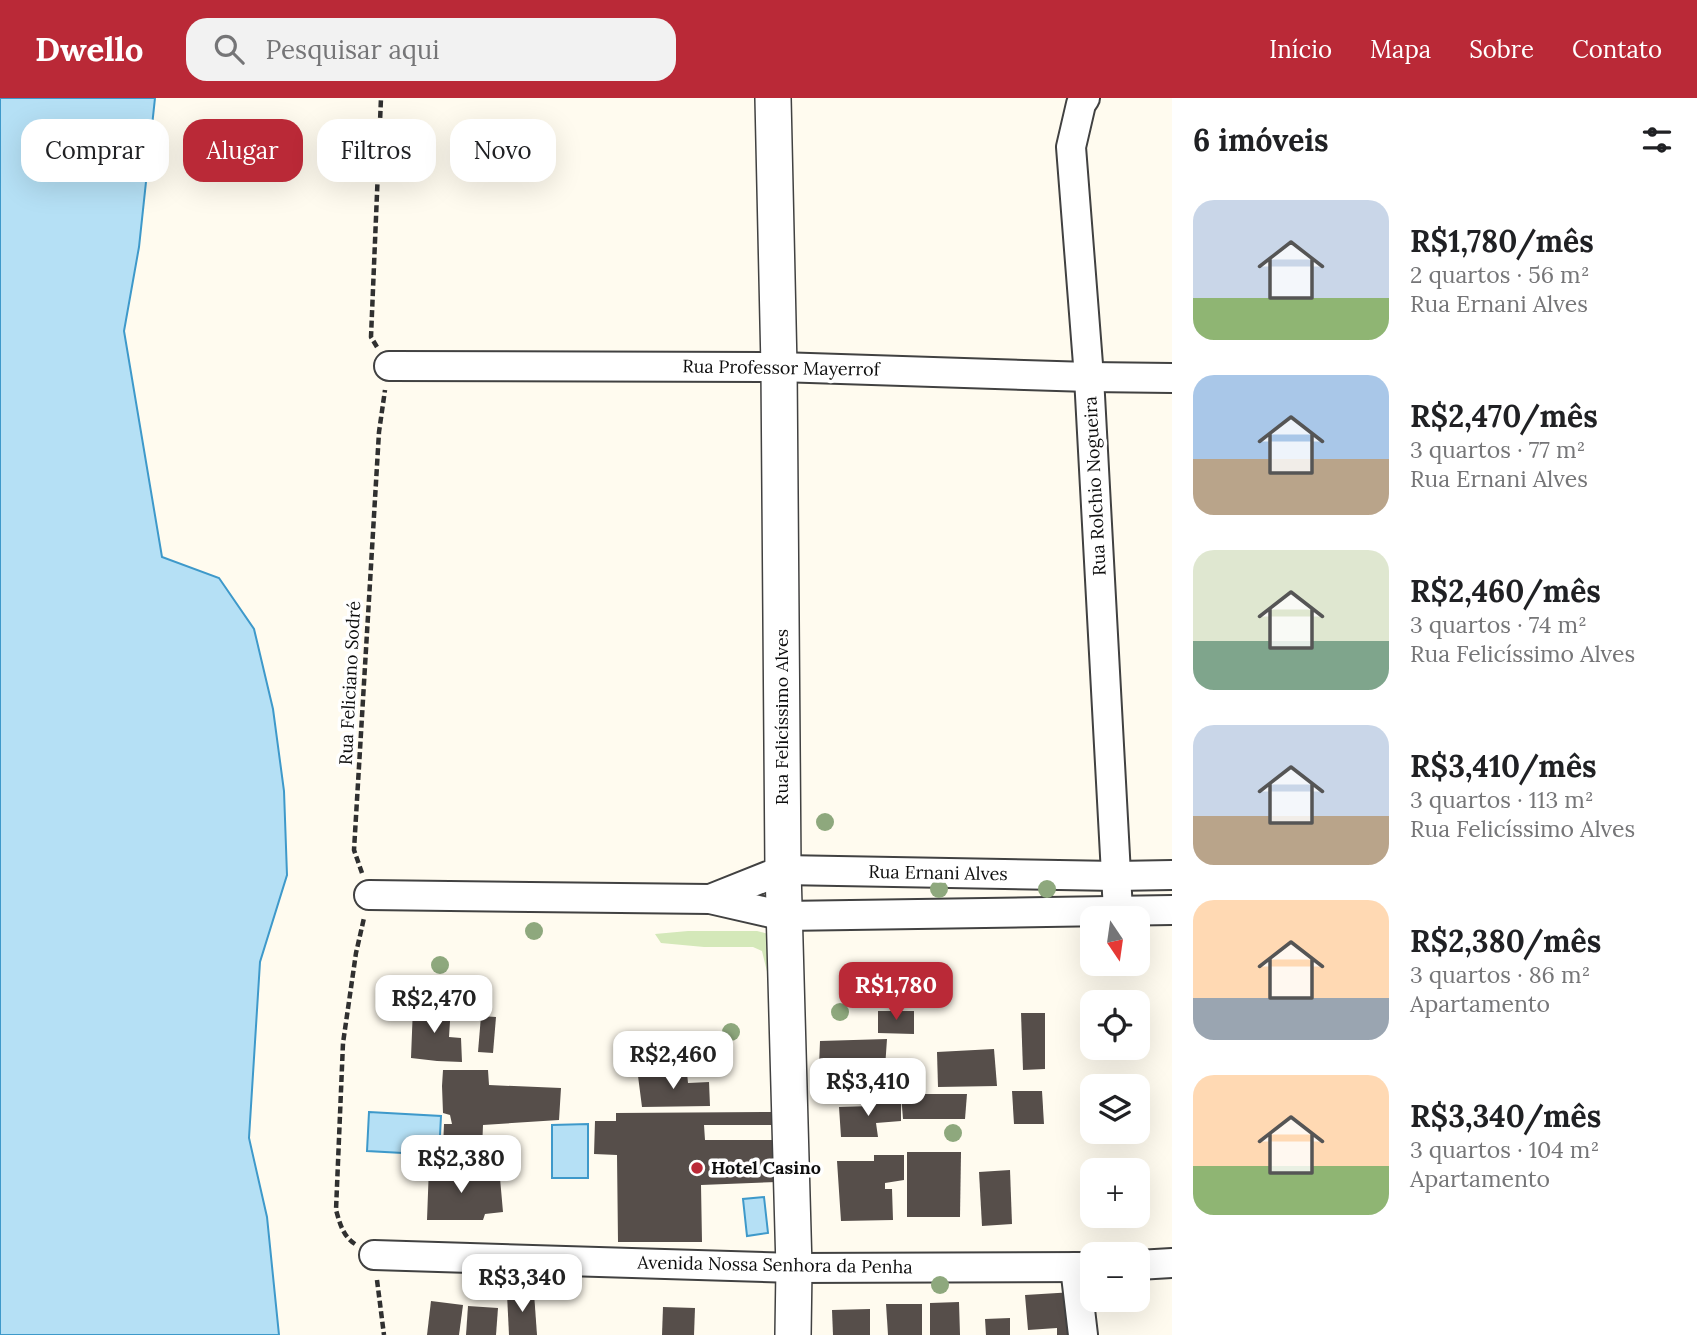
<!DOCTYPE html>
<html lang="pt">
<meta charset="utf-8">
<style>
:root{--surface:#fff;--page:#f2f2f2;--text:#202124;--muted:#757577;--accent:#ba2937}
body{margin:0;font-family:Lora,serif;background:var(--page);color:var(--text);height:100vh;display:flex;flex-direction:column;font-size:26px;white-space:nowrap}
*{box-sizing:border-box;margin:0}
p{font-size:23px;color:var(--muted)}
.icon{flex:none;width:38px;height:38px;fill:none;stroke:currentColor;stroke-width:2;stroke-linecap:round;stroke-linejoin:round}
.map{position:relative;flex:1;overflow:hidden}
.details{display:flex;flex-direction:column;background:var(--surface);width:525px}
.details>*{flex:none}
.hud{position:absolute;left:21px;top:21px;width:665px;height:63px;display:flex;gap:14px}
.needle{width:46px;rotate:167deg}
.controls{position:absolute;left:1080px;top:808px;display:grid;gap:14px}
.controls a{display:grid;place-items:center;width:70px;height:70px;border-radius:14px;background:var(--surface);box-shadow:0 7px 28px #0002;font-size:35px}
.price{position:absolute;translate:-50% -60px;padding:0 16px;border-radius:14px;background:#fff;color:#222;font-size:23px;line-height:46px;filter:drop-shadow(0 2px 4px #0008)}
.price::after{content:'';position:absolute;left:50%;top:42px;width:21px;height:16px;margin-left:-10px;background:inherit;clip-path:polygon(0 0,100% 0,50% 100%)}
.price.on{background:var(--accent);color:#fff}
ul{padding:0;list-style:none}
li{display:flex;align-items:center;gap:21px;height:175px;padding:0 21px}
li span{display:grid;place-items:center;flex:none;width:196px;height:140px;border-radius:21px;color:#555}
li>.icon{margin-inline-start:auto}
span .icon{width:84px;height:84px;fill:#fffc;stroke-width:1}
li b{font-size:30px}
h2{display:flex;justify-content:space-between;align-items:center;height:84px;padding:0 21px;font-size:30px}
.tag{padding:0 24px;border-radius:21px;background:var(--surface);box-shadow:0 7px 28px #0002;font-size:24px;line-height:63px}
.tag.on{background:var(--accent);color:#fff}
header{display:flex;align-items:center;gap:42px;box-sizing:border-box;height:98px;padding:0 35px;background:var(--accent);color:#fff}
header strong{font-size:33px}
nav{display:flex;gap:38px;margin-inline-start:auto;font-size:24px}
.search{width:490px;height:63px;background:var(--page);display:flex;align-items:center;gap:18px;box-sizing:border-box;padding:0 24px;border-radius:21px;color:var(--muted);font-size:26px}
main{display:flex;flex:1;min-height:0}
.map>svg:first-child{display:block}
.green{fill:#d4e8b9}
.water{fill:#b5e0f5;stroke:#3e99ca;stroke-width:2}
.building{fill:#564e4a}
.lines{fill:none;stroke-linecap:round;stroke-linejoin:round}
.minor-casing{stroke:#414141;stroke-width:32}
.tertiary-casing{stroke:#414141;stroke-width:38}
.path{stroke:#303030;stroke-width:4.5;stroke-dasharray:7 3.5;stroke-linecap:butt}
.minor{stroke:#fff;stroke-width:28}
.tertiary{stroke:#fff;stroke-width:35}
.tree{fill:#8ea87d}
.poi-dot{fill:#ba2937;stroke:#fff;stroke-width:2.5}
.labels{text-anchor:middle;stroke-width:7;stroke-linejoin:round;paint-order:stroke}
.street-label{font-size:18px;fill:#0e0e0e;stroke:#fff}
.poi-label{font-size:18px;font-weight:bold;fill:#0e0e0e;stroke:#fff;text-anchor:start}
</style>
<header>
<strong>Dwello</strong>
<div class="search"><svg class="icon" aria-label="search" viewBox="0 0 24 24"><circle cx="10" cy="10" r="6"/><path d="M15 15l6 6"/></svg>Pesquisar aqui</div>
<nav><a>Início</a><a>Mapa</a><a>Sobre</a><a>Contato</a></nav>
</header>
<main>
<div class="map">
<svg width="1172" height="1237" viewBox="0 0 1172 1237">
<rect width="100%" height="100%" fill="#fffbef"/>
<path class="green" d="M688 833H757L772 837 769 882 762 853 753 849H704L661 845 655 836Z"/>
<g class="water">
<path d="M0 0H155L139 149 124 233 162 459 219 480 254 531 273 611 284 693 287 777 260 864 249 1040 267 1119 279 1237H0Z"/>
<path d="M369 1014 441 1018 439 1057 367 1053Z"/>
<path d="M588 1026V1080H552V1027Z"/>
<path d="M764 1099 768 1135 747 1138 743 1101Z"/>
</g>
<g class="building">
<path d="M451 908 449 939 461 940 462 964 437 963 411 960 413 909Z"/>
<path d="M878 913H914V936L878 935Z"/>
<path d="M1021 915H1045V971L1023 972Z"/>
<path d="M481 918 496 919 493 955 478 954Z"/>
<path d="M887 941 885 970 859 972 858 980 826 982V968H819L820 943Z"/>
<path d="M994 951 997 988 938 989 937 954Z"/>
<path d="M443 972H488L489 987 561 990 559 1022 483 1027 482 1053 443 1050 444 1026H452L450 1017 443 1015 442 988Z"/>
<path d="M687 975 688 985 709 984 710 1008 642 1009 638 978Z"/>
<path d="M1012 993H1042L1044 1026H1014Z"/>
<path d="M901 996H967L965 1021H903Z"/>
<path d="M901 1003V1023L876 1025 878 1039H841L839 1009 872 1008V1004Z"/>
<path d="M775 1014 774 1027H704L705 1042H775L777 1084 701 1087 702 1144H618L617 1057 594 1056 595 1023H616V1015Z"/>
<path d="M907 1054H961L960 1119H907Z"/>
<path d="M874 1057H904V1082L885 1085V1091H892L893 1122 841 1123 837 1063H874Z"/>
<path d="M460 1067 461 1083H478L479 1077 500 1080 503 1114 485 1116 483 1122H427L429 1068Z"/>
<path d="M1010 1072 1012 1126 982 1128 979 1074Z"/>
<path d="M1074 1194 1076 1237H1057V1230L1028 1232 1025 1197Z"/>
<path d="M534 1195 537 1237H509L507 1196Z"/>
<path d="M431 1203 463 1207 459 1237H427Z"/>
<path d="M959 1204 960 1237H930V1205Z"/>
<path d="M886 1206H922V1237H888Z"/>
<path d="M468 1208 498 1210 496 1237H466Z"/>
<path d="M663 1209 695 1210 694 1237H662Z"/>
<path d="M870 1211V1237H833L832 1212Z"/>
<path d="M1010 1220V1237H986L985 1221Z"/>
</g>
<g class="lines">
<g class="minor-casing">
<g id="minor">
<path d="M1085 0 1081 6 1071 49 1089 279 1118 813"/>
<path d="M389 268 779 269 1089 279 1172 280"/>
<path d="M369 797 710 801 784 818 1172 812"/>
<path d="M710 801 783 772 1116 778 1172 777"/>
<path d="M374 1157 794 1170 1092 1169"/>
<path d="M1138 1167 1172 1165"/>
<path d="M1075 1169 1083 1237"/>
</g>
</g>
<g class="tertiary-casing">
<path id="tertiary" d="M773 0 779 269 783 772 794 1170 793 1237"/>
</g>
<g class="path">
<path d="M377 249 371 239 381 0"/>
<path d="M362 775 354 752 379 334 385 292"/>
<path d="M355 1146C343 1138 340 1126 336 1112L343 945 356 855 364 820"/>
<path d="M377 1182 384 1237"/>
</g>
<use href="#minor" class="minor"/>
<use href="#tertiary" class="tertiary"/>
</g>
<g class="tree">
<circle cx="825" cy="724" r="9"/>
<circle cx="939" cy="791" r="9"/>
<circle cx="1047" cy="791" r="9"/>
<circle cx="534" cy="833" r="9"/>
<circle cx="440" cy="867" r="9"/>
<circle cx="840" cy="914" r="9"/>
<circle cx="731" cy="934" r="9"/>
<circle cx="953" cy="1035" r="9"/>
<circle cx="940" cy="1187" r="9"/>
</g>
<circle class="poi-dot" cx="697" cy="1070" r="7"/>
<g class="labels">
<g class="street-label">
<text transform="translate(781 270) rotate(1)" y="6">Rua Professor Mayerrof</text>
<text transform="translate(1095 388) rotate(-93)" y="6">Rua Rolchio Nogueira</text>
<text transform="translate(350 585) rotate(-87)" y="6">Rua Feliciano Sodré</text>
<text transform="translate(782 619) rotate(-90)" y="6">Rua Felicíssimo Alves</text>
<text transform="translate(938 775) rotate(1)" y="6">Rua Ernani Alves</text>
<text transform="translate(775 1167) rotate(1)" y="6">Avenida Nossa Senhora da Penha</text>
</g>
<g class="poi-label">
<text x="711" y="1076">Hotel Casino</text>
</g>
</g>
</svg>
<div class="controls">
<a><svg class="needle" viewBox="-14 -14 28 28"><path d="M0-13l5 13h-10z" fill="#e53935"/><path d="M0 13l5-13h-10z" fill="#757577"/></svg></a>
<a><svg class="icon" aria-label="locate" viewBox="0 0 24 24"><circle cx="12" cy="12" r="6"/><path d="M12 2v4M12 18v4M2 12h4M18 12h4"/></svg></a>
<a><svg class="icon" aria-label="layers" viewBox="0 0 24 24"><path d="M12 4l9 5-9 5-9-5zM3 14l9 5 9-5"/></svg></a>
<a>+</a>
<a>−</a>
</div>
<b class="price on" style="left:896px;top:924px">R$1,780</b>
<b class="price" style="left:434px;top:937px">R$2,470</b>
<b class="price" style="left:673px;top:993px">R$2,460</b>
<b class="price" style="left:868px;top:1020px">R$3,410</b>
<b class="price" style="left:461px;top:1097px">R$2,380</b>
<b class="price" style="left:522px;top:1216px">R$3,340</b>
<div class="hud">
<a class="tag">Comprar</a>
<a class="tag on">Alugar</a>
<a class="tag">Filtros</a>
<a class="tag">Novo</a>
</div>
</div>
<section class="details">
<h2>6 imóveis<svg class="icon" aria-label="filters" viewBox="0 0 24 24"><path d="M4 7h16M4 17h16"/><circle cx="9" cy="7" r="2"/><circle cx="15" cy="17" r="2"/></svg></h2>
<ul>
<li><span style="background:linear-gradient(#c9d6e8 70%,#8fb573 0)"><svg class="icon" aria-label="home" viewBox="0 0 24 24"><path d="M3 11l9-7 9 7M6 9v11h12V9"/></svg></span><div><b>R$1,780/mês</b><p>2 quartos · 56 m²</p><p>Rua Ernani Alves</p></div></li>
<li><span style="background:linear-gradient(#a9c7e8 60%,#b9a48a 0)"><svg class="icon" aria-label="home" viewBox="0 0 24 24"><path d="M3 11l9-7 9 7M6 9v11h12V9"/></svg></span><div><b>R$2,470/mês</b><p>3 quartos · 77 m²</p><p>Rua Ernani Alves</p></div></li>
<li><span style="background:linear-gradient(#dfe7d0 65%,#7fa58c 0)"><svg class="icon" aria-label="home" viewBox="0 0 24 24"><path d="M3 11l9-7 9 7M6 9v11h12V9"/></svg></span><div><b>R$2,460/mês</b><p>3 quartos · 74 m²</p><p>Rua Felicíssimo Alves</p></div></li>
<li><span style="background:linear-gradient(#c9d6e8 65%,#b9a48a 0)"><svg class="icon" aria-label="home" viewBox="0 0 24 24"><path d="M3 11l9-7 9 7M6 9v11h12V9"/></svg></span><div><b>R$3,410/mês</b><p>3 quartos · 113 m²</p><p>Rua Felicíssimo Alves</p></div></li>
<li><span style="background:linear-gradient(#ffd9b3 70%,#9aa5b1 0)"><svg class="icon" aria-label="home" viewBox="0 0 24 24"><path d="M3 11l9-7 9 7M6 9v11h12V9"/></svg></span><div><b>R$2,380/mês</b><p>3 quartos · 86 m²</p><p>Apartamento</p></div></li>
<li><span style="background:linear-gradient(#ffd9b3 65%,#8fb573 0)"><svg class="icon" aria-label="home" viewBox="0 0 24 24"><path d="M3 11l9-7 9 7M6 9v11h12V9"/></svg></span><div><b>R$3,340/mês</b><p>3 quartos · 104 m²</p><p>Apartamento</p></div></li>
</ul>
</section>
</main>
